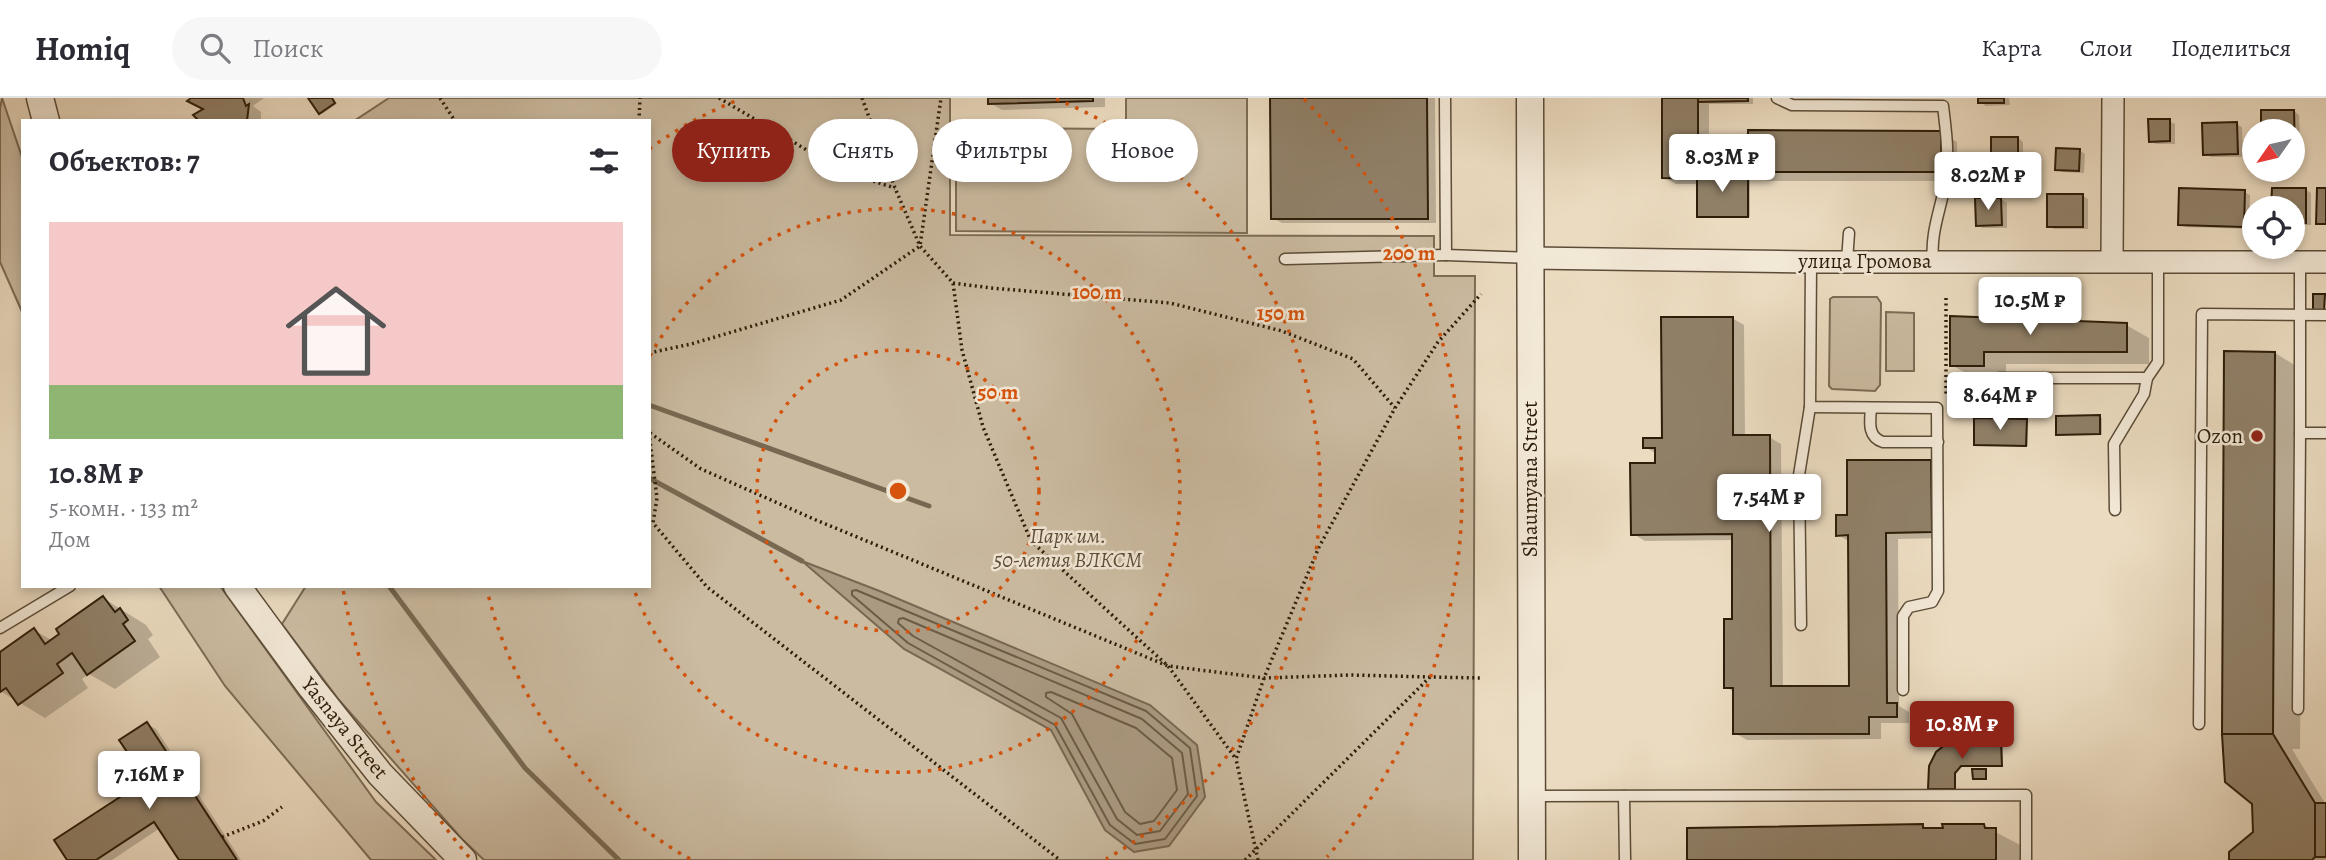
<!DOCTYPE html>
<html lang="ru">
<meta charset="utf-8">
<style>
:root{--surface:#fff;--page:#f7f7f7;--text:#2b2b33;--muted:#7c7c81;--line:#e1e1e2;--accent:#8f2418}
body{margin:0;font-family:Alegreya,serif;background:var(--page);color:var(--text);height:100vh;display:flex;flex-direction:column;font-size:26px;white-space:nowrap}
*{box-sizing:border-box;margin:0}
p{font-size:23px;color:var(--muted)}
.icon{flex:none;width:38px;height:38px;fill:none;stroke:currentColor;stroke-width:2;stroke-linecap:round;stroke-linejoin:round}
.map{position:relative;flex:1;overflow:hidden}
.side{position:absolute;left:21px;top:21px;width:630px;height:469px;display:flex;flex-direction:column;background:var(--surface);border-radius:0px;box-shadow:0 4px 10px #0003}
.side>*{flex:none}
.top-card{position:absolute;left:672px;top:21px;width:665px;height:63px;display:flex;gap:14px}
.needle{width:46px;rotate:236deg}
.tools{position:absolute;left:2242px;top:21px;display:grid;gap:14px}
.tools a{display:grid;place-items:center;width:63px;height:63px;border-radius:50%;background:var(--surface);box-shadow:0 4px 10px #0003;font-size:35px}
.price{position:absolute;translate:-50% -60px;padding:0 16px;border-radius:7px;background:#fff;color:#222;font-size:23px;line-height:46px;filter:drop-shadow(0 2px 4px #0008)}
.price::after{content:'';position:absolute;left:50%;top:42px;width:21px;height:16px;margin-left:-10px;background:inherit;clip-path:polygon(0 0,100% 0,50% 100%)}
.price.current{background:var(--accent);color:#fff}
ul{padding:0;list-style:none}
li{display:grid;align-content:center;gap:14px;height:371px;padding:0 28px}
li+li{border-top:2px solid var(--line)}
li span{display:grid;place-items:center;height:217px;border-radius:0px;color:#555}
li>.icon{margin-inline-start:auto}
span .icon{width:126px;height:126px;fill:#fffc;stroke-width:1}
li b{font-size:30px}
h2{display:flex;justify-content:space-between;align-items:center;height:84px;padding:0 28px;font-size:30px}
.tag{padding:0 24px;border-radius:32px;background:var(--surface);box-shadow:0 4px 10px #0003;font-size:24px;line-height:63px}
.tag.current{background:var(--accent);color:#fff}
header{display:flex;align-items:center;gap:42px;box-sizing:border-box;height:98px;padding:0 35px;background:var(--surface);border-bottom:2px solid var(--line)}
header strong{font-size:33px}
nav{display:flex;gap:38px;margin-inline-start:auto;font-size:24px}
.search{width:490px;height:63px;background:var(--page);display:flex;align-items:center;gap:18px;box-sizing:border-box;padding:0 24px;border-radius:38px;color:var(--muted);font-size:26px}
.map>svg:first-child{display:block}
.green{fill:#cbbba1;stroke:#7c6c55;stroke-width:2}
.water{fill:#aa9a82;stroke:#786852;stroke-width:2}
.shadow{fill:#0003}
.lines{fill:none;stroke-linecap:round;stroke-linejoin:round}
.shore{stroke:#6c5c46;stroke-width:2}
.stream{stroke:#786852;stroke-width:5}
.building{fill:#908068;stroke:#2d1d09;stroke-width:2}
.service-casing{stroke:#5c4c37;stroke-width:13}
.minor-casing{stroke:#5c4c37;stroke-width:24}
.tertiary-casing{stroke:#5c4c37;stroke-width:29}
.path{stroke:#2d1d09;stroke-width:3.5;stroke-dasharray:2 3.5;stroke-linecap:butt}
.service{stroke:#f2e8d6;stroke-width:10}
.minor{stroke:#f2e8d6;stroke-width:21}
.tertiary{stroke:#f2e8d6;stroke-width:26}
.ring{fill:none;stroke:#d5530c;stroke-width:3.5;stroke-dasharray:3.5 7}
.poi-dot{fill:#8f2418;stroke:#f2e8d6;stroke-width:2.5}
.labels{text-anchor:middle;stroke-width:5;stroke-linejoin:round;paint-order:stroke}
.street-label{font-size:21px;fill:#2d1d09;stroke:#f2e8d6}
.poi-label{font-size:21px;fill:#2d1d09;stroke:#f2e8d6;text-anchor:end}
.park-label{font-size:21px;font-style:italic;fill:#5c4c37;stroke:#f2e8d6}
.centre{fill:#d5530c;stroke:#f2e8d6;stroke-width:3.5}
.ring-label{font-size:21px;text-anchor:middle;font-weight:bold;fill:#d5530c;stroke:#f2e8d6;stroke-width:5;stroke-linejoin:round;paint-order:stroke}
</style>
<header>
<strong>Homiq</strong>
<div class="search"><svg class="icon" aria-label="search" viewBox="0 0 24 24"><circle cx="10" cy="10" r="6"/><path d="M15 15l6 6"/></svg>Поиск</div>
<nav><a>Карта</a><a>Слои</a><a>Поделиться</a></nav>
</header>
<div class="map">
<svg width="2326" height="762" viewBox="0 0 2326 762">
<rect width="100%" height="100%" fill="#ebdbc0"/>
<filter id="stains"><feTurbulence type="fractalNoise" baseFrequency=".00286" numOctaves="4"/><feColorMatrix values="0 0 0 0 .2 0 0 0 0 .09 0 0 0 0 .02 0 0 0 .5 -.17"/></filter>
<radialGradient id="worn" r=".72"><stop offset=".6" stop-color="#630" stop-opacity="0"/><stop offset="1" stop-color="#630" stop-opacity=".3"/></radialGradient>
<g class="green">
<path d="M2 0 23 62V216L0 164V11Z"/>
<path d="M389 0H950V137L1434 138V178H1475L1473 762H484L462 741 339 602 282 526 306 488H649V23H354Z"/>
<path d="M1126 0H1247V135L956 133V30L1126 31Z"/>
<path d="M1833 199H1877L1881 205 1880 287 1875 293 1832 291 1829 288 1830 201Z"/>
<path d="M1886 214 1914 215V273H1886Z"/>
<path d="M159 488H220L376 704 436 762H371L225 588Z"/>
</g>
<path class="water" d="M802 463 882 494 1150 607 1197 647 1205 699 1169 748 1134 754 1105 732 1051 632 904 551Z"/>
<g class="shadow">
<path d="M194 0H264L253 8 261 14V23H204L206 12Z"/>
<path d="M310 0H332L337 6 322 16Z"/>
<path d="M990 0H1105V9L1002 12 990 5Z"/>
<path d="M1272 0H1435L1436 125H1282L1273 120Z"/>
<path d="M1664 0H1753V6H1709V76L1750 77V119H1701L1699 118V86H1676L1664 79Z"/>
<path d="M1980 0H2009L2010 7 1986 8 1980 4Z"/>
<path d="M2294 13 2299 17 2301 58H2292V33H2263L2262 14Z"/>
<path d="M2169 23 2175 26V46H2156L2150 43Z"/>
<path d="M2236 26 2242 29 2243 59H2211L2205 56Z"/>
<path d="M1940 34 1957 44 1958 83H1767L1750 73Z"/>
<path d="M2018 40 2023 44V66H1998L1993 63Z"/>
<path d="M2079 52 2085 56 2084 75 2062 74 2057 71Z"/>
<path d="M2273 92H2306L2311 95V127H2292V110H2273Z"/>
<path d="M2244 94 2250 97 2249 131 2186 129 2180 126Z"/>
<path d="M2083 98 2088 101V131H2054L2048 128Z"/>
<path d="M2001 101 2007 105V130H1983L1977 127Z"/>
<path d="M1732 220 1744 227 1745 339H1769L1781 346 1783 590H1851L1850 444 1838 437 1849 419 1931 363 1943 370V440L1898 441 1899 608 1909 614V625H1881V641L1747 642 1735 635 1734 594 1726 589 1734 523V442L1645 443 1633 436 1657 367V356L1645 349 1663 342Z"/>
<path d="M1952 220 2126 227 2149 240V266H2006V280H1974L1952 267Z"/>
<path d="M2275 255 2303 272 2300 651H2292L2326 707V762H2231L2254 735Z"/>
<path d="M2100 319 2102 320V337L2058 336Z"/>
<path d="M2026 323 2028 324V348L1975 346Z"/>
<path d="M103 500 146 527 153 537 148 541 160 559 115 591 89 576 82 581 88 590 45 620 0 593V556L34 532 53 543Z"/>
<path d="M147 626 156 631 241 762H181L160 730 112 762H69L148 683Z"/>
<path d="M2001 645 2003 646V668L1962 669 1956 676V692L1930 690V669Z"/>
<path d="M1922 728 1930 732 1984 728 2024 749V762H1688Z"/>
</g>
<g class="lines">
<g class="shore">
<path d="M856 492 1146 613 1190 650 1197 698 1165 741 1135 746 1110 727 1055 627 908 545 852 497V493Z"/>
<path d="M903 520 1142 621 1182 655 1188 696 1160 733 1137 737 1117 721 1061 620 913 538 898 525 899 521Z"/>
<path d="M1051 594 1136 630 1172 660 1177 692 1154 723 1140 726 1125 714 1072 616 1046 599V595Z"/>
</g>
<g class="stream">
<path d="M649 307 929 408"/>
<path d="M649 380 802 463"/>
<path d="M389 488 525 670 619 762"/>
</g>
</g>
<g class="building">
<path d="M191 0H243L246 8 249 6 247 23H199L193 17 203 11 187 3Z"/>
<path d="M308 0H332L335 5 319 16Z"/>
<path d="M988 0H1093V3L988 6Z"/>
<path d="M1270 0H1427L1428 121H1271Z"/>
<path d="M1662 0H1698V81L1662 80Z"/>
<path d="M1698 0H1748V3L1698 4Z"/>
<rect x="1978" y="0" width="26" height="5"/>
<path d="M2261 12H2294L2295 56H2292V33H2261Z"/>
<path d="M2148 21H2170V43L2149 44Z"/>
<path d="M2237 24 2238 56 2203 57 2202 25Z"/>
<path d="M1748 32 1941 33V74H1748Z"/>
<rect x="1991" y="39" width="27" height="25"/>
<path d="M2056 50 2080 51 2079 73 2055 72Z"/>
<rect x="1697" y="74" width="51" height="45"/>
<path d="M2179 90 2245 92 2244 129 2178 127Z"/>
<path d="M2272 90H2306V125H2292V110H2271Z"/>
<path d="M2317 90H2326V126H2316Z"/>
<rect x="2047" y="96" width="36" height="33"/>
<path d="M1975 100H2001L2002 127 1976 128Z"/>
<path d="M2313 196H2325L2324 213H2313Z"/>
<path d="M1950 218 2127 225V254H1984V268H1950Z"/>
<path d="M1661 219H1733V337H1770L1771 588H1849L1848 437 1836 438V417H1847V362H1931L1932 434 1886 435 1887 605H1897V619H1869V636H1733V590H1724V521H1732V436L1631 437 1630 365H1655V350H1643V340H1662Z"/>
<path d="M2224 253 2275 254 2273 636H2222Z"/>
<path d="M2100 317V336L2056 337V318Z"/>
<path d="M1974 320 2027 321 2026 348 1974 347Z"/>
<path d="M103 498 115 514 120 510 128 522 123 526 135 543 87 577 72 555 57 566 63 575 18 607 6 590 0 594V554L34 530 45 546 59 536 56 531Z"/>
<path d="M147 624 237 762H179L154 724 96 762H67L54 742 146 682 119 642Z"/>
<path d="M2222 636H2273L2315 705V759L2312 762H2229V754L2253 734 2252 706 2225 684Z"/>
<path d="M1963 643H2001L2002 668H1961L1955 675V691H1928L1929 668 1936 654 1946 646Z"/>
<path d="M1972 671H1986V681H1973Z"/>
<rect x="2315" y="705" width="11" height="54"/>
<path d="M1923 726V730H1943L1942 726H1984L1985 730H1996V762H1687V730Z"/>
</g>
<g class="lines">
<g class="service-casing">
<g id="service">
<path d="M1445 0 1446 157 1531 160"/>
<path d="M1777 0 1792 7 1943 8C1946 32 1949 56 1946 80 1942 109 1930 133 1933 163"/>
<path d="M1285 161 1446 157"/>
<path d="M1847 163 1849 135"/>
<path d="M1811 164 1810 309 1937 310 1938 493 1932 504 1909 509 1903 518V592"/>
<path d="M2300 164V335H2326"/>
<path d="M1999 280H2147L2158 264V162"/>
<path d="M1871 310C1870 323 1867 339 1883 344H1938"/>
<path d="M2115 412 2114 346 2144 296 2147 280"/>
<path d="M1801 527 1799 377 1810 309"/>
<path d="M0 530 70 488"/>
<path d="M2298 611 2300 335"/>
<path d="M2199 626 2202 216 2326 217"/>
<path d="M1534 698 2026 697V762"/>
<path d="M1624 698 1625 762"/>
</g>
</g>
<g class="minor-casing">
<g id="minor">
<path d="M1531 160 1811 164H2326"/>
<path d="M2112 162 2113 0"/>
</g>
</g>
<g class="tertiary-casing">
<g id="tertiary">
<path d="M40 0 46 23"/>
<path d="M1530 0 1532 762"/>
<path d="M237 488 311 589 380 676 463 762"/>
</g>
</g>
<g class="path">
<path d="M440 0 455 23"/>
<path d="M719 0 844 74 895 90"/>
<path d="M862 0 895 90 920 148 953 185 962 252 983 329 1031 443 1168 568 1236 661"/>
<path d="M639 23 640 0"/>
<path d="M953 185 991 190 1170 205 1282 233 1353 261 1395 310"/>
<path d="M1946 200V298"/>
<path d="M649 255 691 246 841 202 920 148 941 0"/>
<path d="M649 335 657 400 653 425 707 489 1060 762"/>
<path d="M650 335 701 371 816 422 1168 568 1264 580 1351 577 1430 579"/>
<path d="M222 739 263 723 282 709"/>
<path d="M1245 762 1430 579 1483 580"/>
<path d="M1258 762 1236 661 1264 580 1319 449 1395 310 1438 244 1481 196"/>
</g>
<use href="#service" class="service"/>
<use href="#minor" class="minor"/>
<use href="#tertiary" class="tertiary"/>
</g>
<g class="ring">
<circle cx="898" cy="393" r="141"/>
<path d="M650 258A282 282 0 1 1 633 489"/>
<path d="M690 761A423 423 0 0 1 487 492M649 51A423 423 0 0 1 740 1M1056 1A423 423 0 0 1 1106 761"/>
<path d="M469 759A564 564 0 0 1 343 491M1304 1A564 564 0 0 1 1327 759"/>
</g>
<circle class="poi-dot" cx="2257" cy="338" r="7"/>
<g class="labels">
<g class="street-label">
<text x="1865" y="170">улица Громова</text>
<text transform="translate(1530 381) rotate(-90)" y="7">Shaumyana Street</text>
<text transform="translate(345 630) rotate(51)" y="7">Yasnaya Street</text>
</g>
<g class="poi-label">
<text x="2243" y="345">Ozon</text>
</g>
<g class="park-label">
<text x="1068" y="445">Парк им.<tspan x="1068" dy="24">50-летия ВЛКСМ</tspan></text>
</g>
</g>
<circle cx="898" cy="393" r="10" class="centre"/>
<g class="ring-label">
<text x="1409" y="162">200 m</text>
<text x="1097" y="201">100 m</text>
<text x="1281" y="222">150 m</text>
<text x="998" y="301">50 m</text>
</g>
<rect width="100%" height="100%" filter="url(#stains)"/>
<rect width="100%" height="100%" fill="url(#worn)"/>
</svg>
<div class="tools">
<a><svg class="needle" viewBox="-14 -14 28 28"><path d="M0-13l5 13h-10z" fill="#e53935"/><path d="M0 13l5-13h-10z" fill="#7c7c81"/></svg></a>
<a><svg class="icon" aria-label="locate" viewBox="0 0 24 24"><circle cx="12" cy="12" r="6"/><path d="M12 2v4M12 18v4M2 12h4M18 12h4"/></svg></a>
</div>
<b class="price" style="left:1722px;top:96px">8.03M ₽</b>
<b class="price" style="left:1988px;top:114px">8.02M ₽</b>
<b class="price" style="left:2030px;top:239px">10.5M ₽</b>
<b class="price" style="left:2000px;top:334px">8.64M ₽</b>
<b class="price" style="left:1769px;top:436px">7.54M ₽</b>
<b class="price current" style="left:1962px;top:663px">10.8M ₽</b>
<b class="price" style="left:149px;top:713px">7.16M ₽</b>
<div class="top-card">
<a class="tag current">Купить</a>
<a class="tag">Снять</a>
<a class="tag">Фильтры</a>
<a class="tag">Новое</a>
</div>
<section class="side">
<h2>Объектов: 7<svg class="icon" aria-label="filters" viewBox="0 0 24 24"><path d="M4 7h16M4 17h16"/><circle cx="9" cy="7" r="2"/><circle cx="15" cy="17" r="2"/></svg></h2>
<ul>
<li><span style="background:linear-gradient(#f6c9c9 75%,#8fb573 0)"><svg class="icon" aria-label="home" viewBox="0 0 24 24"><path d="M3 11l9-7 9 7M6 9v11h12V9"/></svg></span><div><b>10.8M ₽</b><p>5-комн. · 133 m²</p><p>Дом</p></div></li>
</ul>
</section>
</div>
